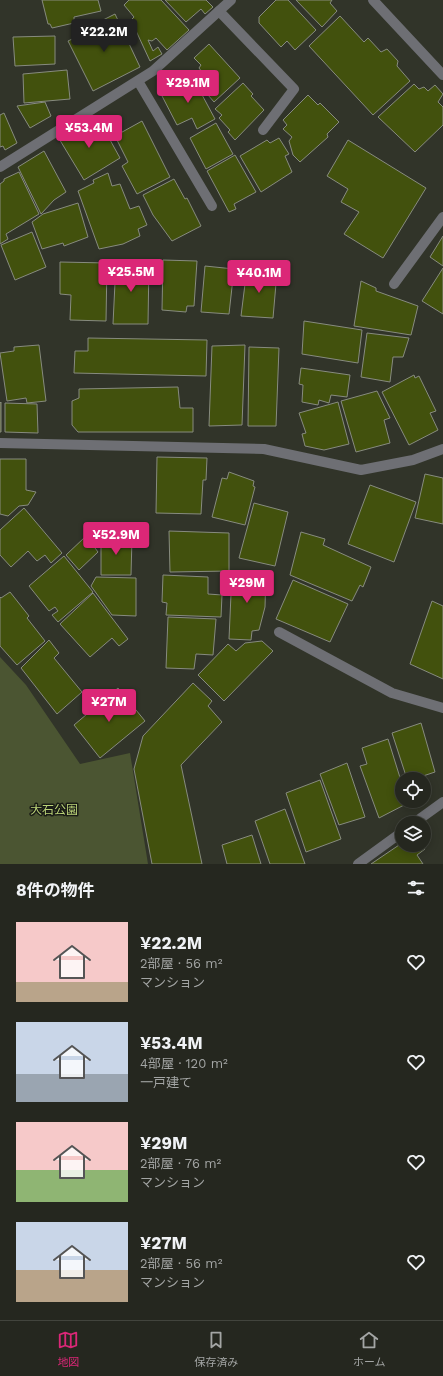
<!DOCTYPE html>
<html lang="ja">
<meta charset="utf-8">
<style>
:root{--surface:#25271f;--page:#31332c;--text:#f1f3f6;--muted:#a3a5a4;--line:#42443d;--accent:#db2777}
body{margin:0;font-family:"Work Sans","Noto Sans JP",sans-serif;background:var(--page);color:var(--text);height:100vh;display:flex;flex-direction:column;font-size:15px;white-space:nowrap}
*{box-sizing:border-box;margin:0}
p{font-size:13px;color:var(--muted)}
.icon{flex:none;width:22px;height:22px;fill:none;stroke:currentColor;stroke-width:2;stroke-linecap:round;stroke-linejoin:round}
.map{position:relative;height:864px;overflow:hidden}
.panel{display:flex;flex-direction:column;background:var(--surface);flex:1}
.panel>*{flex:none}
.controls{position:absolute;left:395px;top:772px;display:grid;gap:8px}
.controls a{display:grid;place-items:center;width:36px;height:36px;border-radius:50%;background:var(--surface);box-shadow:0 2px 10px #0003,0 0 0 1px var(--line);font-size:20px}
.price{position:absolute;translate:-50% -34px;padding:0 9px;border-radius:4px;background:var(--accent);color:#fff;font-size:13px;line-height:26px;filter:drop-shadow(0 1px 2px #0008)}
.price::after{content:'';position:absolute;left:50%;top:24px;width:12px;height:9px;margin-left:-6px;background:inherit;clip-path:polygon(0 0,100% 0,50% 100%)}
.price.on{background:#222;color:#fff}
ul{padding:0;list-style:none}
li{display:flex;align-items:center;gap:12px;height:100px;padding:0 16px}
li span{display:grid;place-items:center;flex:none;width:112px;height:80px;border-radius:0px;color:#555}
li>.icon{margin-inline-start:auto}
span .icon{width:48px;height:48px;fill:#fffc;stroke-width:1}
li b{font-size:17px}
h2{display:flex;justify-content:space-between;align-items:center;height:48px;padding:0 16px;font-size:17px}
.tab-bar{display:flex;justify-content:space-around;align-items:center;height:56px;border-top:1px solid var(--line);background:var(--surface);font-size:11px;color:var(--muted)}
.tab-bar a{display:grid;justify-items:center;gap:2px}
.tab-bar .on{color:var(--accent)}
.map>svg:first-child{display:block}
.green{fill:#4b5532}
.building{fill:#42510d;stroke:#878b7f}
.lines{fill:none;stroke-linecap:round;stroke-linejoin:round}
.street{stroke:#6e6f74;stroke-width:10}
.labels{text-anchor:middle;stroke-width:3;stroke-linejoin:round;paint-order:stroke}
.park-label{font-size:12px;fill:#bbd378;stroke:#191b16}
</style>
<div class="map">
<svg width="443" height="864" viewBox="0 0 443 864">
<rect width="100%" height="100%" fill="#313429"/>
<path class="green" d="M0 657 26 685 80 764 130 753 148 864H0Z"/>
<g class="building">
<path d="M42 0H98L101 11 74 17V23L52 28 50 24H48Z"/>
<path d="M129 0H161L189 30 167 50 156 38 152 41 148 40 153 51 158 47 162 54 150 61 131 20 134 17 124 5Z"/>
<path d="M165 0H206L213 7 205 14 201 9 186 22Z"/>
<path d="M276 0H288L316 30 295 50 287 41 281 47 259 23V17Z"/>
<path d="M296 0H332L330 3 337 11 322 27Z"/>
<path d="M115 14 140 67 93 91 68 41 87 32 85 29Z"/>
<path d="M340 16 364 42 368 38 381 52 387 49 398 61 397 66 410 81 373 115 309 46Z"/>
<path d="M55 36V64L15 66 13 37Z"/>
<path d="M209 44 240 78 214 102 208 95 211 93 204 86 206 84 198 75 202 72 199 68 201 65 194 58Z"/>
<path d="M67 70 70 99 24 103 23 74Z"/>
<path d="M193 78 215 119 197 129 192 118 177 125 161 94Z"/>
<path d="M243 83 253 94 251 96 264 110 235 140 228 132 230 130 219 118 222 115 215 109Z"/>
<path d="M414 84 419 89 424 87 428 91 435 85 443 94 438 102 443 107V125L415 152 378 117Z"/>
<path d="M308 95 318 105 320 103 339 122 327 134 328 137 300 162 293 155 289 141 292 137 283 129 287 125 283 120Z"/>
<path d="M45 102 51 116 30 128 17 106Z"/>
<path d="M4 113 17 143 5 150 3 146 0 147V115Z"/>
<path d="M91 119 95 128 99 126 104 129 120 158 84 180 58 137Z"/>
<path d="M142 121 170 177 137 194 122 166 128 162 115 136Z"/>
<path d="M216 123 233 154 206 169 190 138Z"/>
<path d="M279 138 289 154 285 156 292 172 261 192 240 156 267 140 270 143Z"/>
<path d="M348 140 426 188 383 258 344 234 359 212 341 202 348 189 327 176Z"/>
<path d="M44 151 66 192 54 200 41 214 18 167Z"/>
<path d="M235 155 256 192 234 204 236 209 229 212 207 171Z"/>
<path d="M19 172 39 214 6 234 8 239 0 244V184L4 181V179Z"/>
<path d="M108 173 112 186 120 184 130 209 139 206 147 225 138 229 140 236 123 244 99 249 78 191 94 183 93 180Z"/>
<path d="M174 179 185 199 187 198 201 226 172 241 153 215 143 195Z"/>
<path d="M78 203 88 237 64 246 63 243 42 249 32 222 43 214Z"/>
<path d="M32 232 46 267 15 280 1 245Z"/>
<path d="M443 236V266L430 257Z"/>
<path d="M163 260 197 261 194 306H187L186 312 162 310Z"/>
<path d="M60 262 107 263 106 321 70 320 71 295 60 294Z"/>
<path d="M116 262H149L148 324H113Z"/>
<path d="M205 266 234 269 229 314 201 312Z"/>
<path d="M247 268 277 272 273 318 241 316Z"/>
<path d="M443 268V314L422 301Z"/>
<path d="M361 281 376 288V291L418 306 411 335 354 326Z"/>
<path d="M304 321 362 330 358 363 302 354Z"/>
<path d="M367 333 409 338 403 357H393L390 382 361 377Z"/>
<path d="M88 338 207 340 206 376 74 373 75 351H88Z"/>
<path d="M39 345 46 401 27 403 26 398 7 401 0 353 14 351V347Z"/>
<path d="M245 345 242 425 209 426 212 346Z"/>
<path d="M249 347 279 348 276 426H248Z"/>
<path d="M301 368 350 375 347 397 331 395 329 403 319 400 318 405 302 402 303 385 299 384Z"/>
<path d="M414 375 415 378 419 376 436 411 430 413 438 430 409 445 382 392Z"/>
<path d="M178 387 180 408H193V432H78L72 425V401L79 398V389Z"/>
<path d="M377 391 390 418 384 420 390 443 356 452 341 401Z"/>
<path d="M1 402V432H0V403Z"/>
<path d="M338 402 349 444 324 450 305 446 302 434 306 433 299 413Z"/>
<path d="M5 403 37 404 38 433 5 432Z"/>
<path d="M157 457 207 458 206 480H203L201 514 156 513Z"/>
<path d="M0 459H26V490L36 492 28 505 19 506 8 516 0 514Z"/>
<path d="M229 472 254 481 253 486 255 487 245 525 212 517 222 478 227 479Z"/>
<path d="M425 474 443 478V524L415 518Z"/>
<path d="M370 485 416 502 394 562 348 544Z"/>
<path d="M254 503 288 512 275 566 239 558Z"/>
<path d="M24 508 62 553 51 563 45 555 37 561 28 551 11 567 0 555V530Z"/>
<path d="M169 531 229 533V571L170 572Z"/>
<path d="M301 532 325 539 323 545 371 567 363 587 360 585 352 601 290 575Z"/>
<path d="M91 534 99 544 95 548 98 552 79 570 66 555 85 537 87 538Z"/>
<path d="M101 537 132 538 131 575H101Z"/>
<path d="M64 556 93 592 58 622 52 615 58 611 55 607 49 611 29 586Z"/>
<path d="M266 571 265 607 259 630 252 631 251 640 229 639 232 572Z"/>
<path d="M163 575 208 577V594L222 595 221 617 166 615 167 603 162 602Z"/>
<path d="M96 577 136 578V616L112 615 91 586Z"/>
<path d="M293 580 348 604 330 642 276 619Z"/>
<path d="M10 592 29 616 27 618 45 641 17 665 0 646V597L1 598Z"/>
<path d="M93 593 128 639 119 646 112 638 90 657 60 624Z"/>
<path d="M432 601 443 606V679L410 664Z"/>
<path d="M168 617 216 619 213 655 196 654 194 669 166 668Z"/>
<path d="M49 640 59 653 54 658 82 692 57 714 21 668Z"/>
<path d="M262 641 273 651 224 701 198 675 228 644 236 651 245 643Z"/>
<path d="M193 683 212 701 208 706 222 722 181 765 202 864H152L134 769 143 736Z"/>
<path d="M118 688 145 721 100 758 74 725Z"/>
<path d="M421 723 435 772 414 779H407L392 733Z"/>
<path d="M388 739 402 784V801H407L408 803 379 818 360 766 367 764 362 748Z"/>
<path d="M347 763 365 817 339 825 320 774Z"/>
<path d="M320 780 341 839 306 852 286 793Z"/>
<path d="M285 809 305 864H270L255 821Z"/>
<path d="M252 835 261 864H227L222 845Z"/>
<path d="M402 843V845H422L425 849 417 855 423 864H371Z"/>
</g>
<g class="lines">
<g class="street">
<path d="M373 0 443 75"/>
<path d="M219 11 294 89 263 130"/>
<path d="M138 81 212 206"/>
<path d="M0 167 153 71 231 0"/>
<path d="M394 284 443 217"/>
<path d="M0 443 264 449 361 470 413 460 443 449"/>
<path d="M279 632 392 693 443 708"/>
<path d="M414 823 443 802"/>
<path d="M358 864 402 832"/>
</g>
</g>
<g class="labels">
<g class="park-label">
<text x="54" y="814">大石公園</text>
</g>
</g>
</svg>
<div class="controls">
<a><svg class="icon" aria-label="locate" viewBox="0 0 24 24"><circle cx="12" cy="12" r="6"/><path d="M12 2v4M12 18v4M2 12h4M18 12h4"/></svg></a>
<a><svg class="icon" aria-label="layers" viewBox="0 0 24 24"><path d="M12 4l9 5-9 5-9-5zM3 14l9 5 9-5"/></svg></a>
</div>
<b class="price on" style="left:104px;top:53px">¥22.2M</b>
<b class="price" style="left:188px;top:104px">¥29.1M</b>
<b class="price" style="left:89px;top:149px">¥53.4M</b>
<b class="price" style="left:131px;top:293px">¥25.5M</b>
<b class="price" style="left:259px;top:294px">¥40.1M</b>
<b class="price" style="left:116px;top:556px">¥52.9M</b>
<b class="price" style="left:247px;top:604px">¥29M</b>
<b class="price" style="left:109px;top:723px">¥27M</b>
</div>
<section class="panel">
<h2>8件の物件<svg class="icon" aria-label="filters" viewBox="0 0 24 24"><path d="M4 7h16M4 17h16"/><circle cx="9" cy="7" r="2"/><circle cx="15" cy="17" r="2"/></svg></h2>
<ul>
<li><span style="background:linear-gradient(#f6c9c9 75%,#b9a48a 0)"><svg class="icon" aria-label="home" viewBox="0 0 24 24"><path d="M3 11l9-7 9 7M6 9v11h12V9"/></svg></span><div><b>¥22.2M</b><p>2部屋 · 56 m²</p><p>マンション</p></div><svg class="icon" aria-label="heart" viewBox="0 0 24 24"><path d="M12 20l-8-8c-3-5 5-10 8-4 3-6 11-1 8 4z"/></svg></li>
<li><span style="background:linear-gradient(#c9d6e8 65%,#9aa5b1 0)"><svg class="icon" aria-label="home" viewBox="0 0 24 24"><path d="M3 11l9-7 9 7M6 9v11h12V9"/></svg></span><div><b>¥53.4M</b><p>4部屋 · 120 m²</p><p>一戸建て</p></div><svg class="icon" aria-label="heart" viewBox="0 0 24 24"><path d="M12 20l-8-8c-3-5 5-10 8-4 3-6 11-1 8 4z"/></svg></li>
<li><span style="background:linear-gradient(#f6c9c9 60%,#8fb573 0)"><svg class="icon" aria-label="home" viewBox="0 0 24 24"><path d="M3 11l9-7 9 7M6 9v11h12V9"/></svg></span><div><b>¥29M</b><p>2部屋 · 76 m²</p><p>マンション</p></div><svg class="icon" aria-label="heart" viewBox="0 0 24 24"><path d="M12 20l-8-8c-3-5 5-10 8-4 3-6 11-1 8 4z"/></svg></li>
<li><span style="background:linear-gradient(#c9d6e8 60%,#b9a48a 0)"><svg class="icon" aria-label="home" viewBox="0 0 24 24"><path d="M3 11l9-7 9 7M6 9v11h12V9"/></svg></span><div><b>¥27M</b><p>2部屋 · 56 m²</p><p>マンション</p></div><svg class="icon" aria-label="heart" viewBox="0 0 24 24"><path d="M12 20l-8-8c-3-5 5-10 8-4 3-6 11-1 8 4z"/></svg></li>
</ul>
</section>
<nav class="tab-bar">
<a class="on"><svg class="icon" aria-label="map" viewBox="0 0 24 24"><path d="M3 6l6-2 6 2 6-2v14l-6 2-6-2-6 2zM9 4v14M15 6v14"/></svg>地図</a>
<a><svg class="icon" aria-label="saved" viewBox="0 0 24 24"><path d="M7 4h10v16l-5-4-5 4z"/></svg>保存済み</a>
<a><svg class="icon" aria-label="home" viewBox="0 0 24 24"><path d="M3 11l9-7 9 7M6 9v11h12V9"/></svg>ホーム</a>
</nav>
